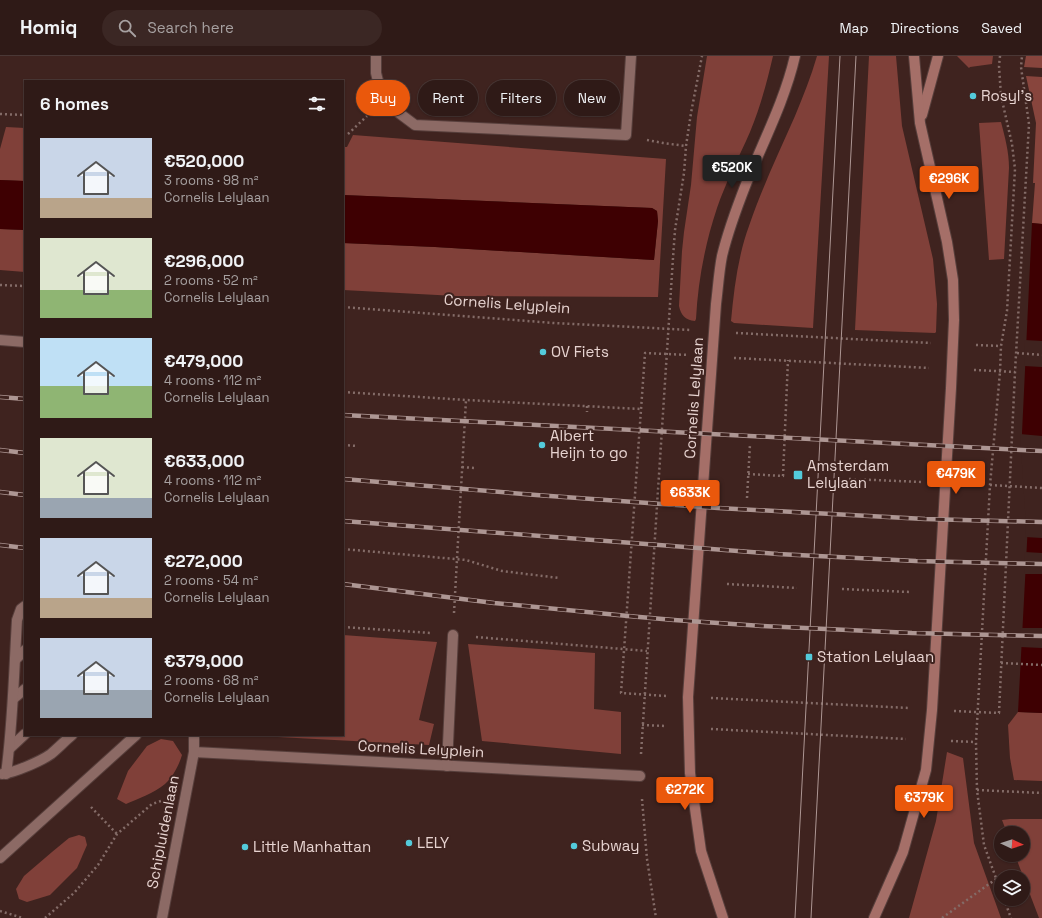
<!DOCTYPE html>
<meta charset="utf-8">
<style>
:root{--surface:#2f1a17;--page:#3b2724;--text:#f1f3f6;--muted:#a7a1a1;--line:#4a3836;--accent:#ea580c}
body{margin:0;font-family:"Space Grotesk",sans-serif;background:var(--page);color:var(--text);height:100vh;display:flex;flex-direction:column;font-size:15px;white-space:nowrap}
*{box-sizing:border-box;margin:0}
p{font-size:13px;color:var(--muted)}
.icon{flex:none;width:22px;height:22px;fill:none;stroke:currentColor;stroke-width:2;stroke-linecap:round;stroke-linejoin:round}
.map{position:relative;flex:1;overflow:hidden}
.drawer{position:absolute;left:24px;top:24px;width:320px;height:656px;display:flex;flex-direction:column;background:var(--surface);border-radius:0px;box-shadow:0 1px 3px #0004,0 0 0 1px var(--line)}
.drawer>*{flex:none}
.guide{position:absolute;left:356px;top:24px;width:380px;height:36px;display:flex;gap:8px}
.needle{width:26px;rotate:94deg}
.tools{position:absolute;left:994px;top:770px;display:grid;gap:8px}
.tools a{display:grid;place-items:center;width:36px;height:36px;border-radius:50%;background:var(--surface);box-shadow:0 1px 3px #0004,0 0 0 1px var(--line);font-size:20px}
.price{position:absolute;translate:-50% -34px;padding:0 9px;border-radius:4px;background:var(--accent);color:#fff;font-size:13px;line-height:26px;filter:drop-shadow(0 1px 2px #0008)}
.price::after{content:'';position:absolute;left:50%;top:24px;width:12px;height:9px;margin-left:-6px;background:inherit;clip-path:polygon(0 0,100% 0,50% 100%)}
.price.current{background:#222;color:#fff}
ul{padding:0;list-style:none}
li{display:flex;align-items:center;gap:12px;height:100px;padding:0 16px}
li span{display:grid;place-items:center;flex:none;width:112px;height:80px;border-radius:0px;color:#555}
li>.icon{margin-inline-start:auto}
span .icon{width:48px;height:48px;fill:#fffc;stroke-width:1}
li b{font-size:17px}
h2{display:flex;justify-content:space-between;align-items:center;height:48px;padding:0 16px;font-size:17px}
.tag{padding:0 14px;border-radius:18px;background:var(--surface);box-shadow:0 1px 3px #0004,0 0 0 1px var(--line);font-size:14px;line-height:36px}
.tag.current{background:var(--accent);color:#fff}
header{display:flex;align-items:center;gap:24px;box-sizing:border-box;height:56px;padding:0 20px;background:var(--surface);border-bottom:1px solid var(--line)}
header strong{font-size:19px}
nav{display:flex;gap:22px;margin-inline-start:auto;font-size:14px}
.search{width:280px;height:36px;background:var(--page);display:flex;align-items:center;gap:10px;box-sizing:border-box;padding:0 14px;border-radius:22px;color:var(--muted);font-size:15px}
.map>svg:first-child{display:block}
.green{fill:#804039}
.forest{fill:#88453d}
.water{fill:#3e0002}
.pier{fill:#3f231f}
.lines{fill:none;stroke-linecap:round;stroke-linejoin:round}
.service-casing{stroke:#573f3c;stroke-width:12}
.pedestrian-casing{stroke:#573f3c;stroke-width:12}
.minor-casing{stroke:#573f3c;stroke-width:12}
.secondary-casing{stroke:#573f3c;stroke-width:12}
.path{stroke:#846c68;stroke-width:2.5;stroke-dasharray:2 3;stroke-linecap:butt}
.service{stroke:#8c6a65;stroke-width:10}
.pedestrian{stroke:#8c6a65;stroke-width:10}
.minor{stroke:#8c6a65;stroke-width:10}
.secondary{stroke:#a56f68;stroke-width:10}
.tram{stroke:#ad9693;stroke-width:1}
.rail-casing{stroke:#ad9693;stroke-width:4.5}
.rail{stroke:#3f231f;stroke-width:3;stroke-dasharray:9;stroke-linecap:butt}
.poi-dot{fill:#53cbdb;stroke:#3f231f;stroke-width:1.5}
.labels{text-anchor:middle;stroke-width:4;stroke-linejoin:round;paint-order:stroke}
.poi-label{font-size:15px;fill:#e7d3d0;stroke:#3f231f;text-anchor:start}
.street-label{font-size:15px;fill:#e7d3d0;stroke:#3f231f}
</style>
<header>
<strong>Homiq</strong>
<div class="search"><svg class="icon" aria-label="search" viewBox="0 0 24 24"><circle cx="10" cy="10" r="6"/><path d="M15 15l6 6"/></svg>Search here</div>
<nav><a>Map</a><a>Directions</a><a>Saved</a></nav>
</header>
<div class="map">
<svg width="1042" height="862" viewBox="0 0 1042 862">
<rect width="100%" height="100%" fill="#3f231f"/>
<g class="green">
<path d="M707 0H773C767 26 760 52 750 76 739 101 726 126 717 152 705 188 698 225 696 263L695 265C685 264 681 259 679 250L682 195 684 176 691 129 697 61Z"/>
<path d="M817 0H829L813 272 734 267 731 265C734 233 738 200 749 170 762 132 779 96 795 60 803 40 811 21 817 0Z"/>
<path d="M869 0H896L902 70 933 203 937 248 936 276 935 277 855 274Z"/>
<path d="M957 0H993L992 8 970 11 969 12Z"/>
<path d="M1001 66C1005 82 1009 95 1009 112L1004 203 989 204 979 67Z"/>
<path d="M6 71 25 72V125L0 124V93Z"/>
<path d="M353 79 666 103 658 241 456 240 343 234V187L435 191 654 204 658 165 657 155 652 152 343 139V91H347Z"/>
<path d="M0 173 25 174V216L0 214Z"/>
<path d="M343 579 437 586 419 664 434 668 429 689 242 679H343Z"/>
<path d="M468 588 595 597 594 653 621 656V698L482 685Z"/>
<path d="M1018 656 1042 657V725L1014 724 1010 702 1008 669Z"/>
<path d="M161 683 173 685 182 699C179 709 173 721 165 728 154 737 138 743 126 748L117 743 128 715 147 690Z"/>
<path d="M947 696 963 702 974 787 1001 862H909L936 765Z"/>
<path d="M1010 763H1042V862H1039L1015 799H1023V777H1007L1002 764Z"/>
<path d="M79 779 85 781 87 789 77 812 50 839 27 846 19 843 16 833 24 820 52 796 69 782Z"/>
</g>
<g class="forest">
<path d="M1026 0H1042V12L1024 11Z"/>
<path d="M1026 20 1042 21V168L1032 167 1035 127H1033L1036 67Z"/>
</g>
<g class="water">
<path d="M0 124 25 125V174L0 173Z"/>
<path d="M343 139 652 152 657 155 658 165 654 204 435 191 343 187Z"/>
<path d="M1032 167 1042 168V657L1018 656 1028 468 1022 377Z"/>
</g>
<g class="pier">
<path d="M1025 284 1042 285V311L1024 310Z"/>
<path d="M1020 378 1042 380V482L1025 481 1026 468Z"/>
<path d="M1025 496 1042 497V518H1024Z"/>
<path d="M1021 572H1042V592L1020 591Z"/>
</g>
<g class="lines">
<g class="service-casing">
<g id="service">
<path d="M0 284 25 286"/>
<path d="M15 604 25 594"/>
<path d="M13 643 25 633"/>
<path d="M10 692 25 678"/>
<path d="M2 718C14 717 41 705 51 698 58 692 65 685 72 679"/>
<path d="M6 718C13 667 14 615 17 564L21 553 25 550"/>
</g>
</g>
<g class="pedestrian-casing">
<g id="pedestrian">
<path d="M194 679V696L640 720"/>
<path d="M447 710 453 579"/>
<path d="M0 802 136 679"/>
<path d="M162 862 194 696"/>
</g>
</g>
<g class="minor-casing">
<path id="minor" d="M376 0V17L383 45 415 69 626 79 631 0"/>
</g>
<g class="secondary-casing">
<g id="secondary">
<path d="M922 59 938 0"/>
<path d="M723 862 701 795 690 717 688 641 716 248C718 232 719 215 722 200 728 175 737 151 746 128 763 86 785 44 795 0"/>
<path d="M874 862 903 796 926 714 932 654 951 332 954 264 953 224 947 186 920 67 914 0"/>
</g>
</g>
<g class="path">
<path d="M1000 0 999 10 1001 40 1012 88 1015 113 1007 255 1001 290 1000 316 990 429 976 686 977 734 984 789 1001 836"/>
<path d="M0 58 25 59"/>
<path d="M343 78H348L367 60"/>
<path d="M647 84 663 87 686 90"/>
<path d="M0 229 25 230"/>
<path d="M343 251 554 267 691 274"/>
<path d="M736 277 931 287"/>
<path d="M976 289 1001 290"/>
<path d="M1017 297 1042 299"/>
<path d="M734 302 929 312"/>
<path d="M974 314 1015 316"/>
<path d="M343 336 466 344 641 353"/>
<path d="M587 350V356"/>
<path d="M343 389 357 390"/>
<path d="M462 411 474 412"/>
<path d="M748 418 783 420 788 304"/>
<path d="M849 423 922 426"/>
<path d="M990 429 1042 432"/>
<path d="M747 442 750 388"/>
<path d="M343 493 466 504 502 515 559 522"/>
<path d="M727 528 797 532"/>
<path d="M842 533 910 536"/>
<path d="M454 557 457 503 466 344"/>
<path d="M343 571 431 577"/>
<path d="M476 581 647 595"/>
<path d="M1001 607 1042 609"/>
<path d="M666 640 621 637 645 297 689 299"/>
<path d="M711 642 909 652"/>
<path d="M954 655 999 657 1015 316 1029 68 1021 11 1022 0"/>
<path d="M642 669 666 670"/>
<path d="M711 673 906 683"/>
<path d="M951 685 976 686"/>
<path d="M641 698 673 202 675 174 684 117 686 90 691 57 702 0"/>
<path d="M977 734 1042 737"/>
<path d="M642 743 647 803 656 862"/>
<path d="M91 751 117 778"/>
<path d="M1004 843 1011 862"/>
<path d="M0 855 23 862"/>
<path d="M45 862 74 837 98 809 117 778 152 748 161 745"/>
<path d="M942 862 996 823"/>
</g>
<use href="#service" class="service"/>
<use href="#pedestrian" class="pedestrian"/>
<use href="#minor" class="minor"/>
<use href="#secondary" class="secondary"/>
<g class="tram">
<path d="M795 862 840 0"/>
<path d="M811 862 856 0"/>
</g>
<g class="rail-casing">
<g id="rail">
<path d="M0 341 25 343"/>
<path d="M343 359 1042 395"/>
<path d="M0 394 25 397"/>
<path d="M343 423 536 439 718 452 925 463 1042 466"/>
<path d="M0 436 25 439"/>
<path d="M343 465 778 498 916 505 1042 508"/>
<path d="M0 489 25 492"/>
<path d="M343 528 494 547 628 560 674 564 762 570 912 577 1042 580"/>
</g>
</g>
<use href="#rail" class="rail"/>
</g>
<g class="poi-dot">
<circle cx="973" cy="40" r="4"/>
<circle cx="543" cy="296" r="4"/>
<circle cx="542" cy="389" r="4"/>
<rect x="793" y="414" width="10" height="10" rx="2"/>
<rect x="805" y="597" width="8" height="8" rx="2"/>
<circle cx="409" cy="787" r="4"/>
<circle cx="574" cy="790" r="4"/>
<circle cx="245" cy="791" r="4"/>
</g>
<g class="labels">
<g class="poi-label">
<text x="981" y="45">Rosyl's</text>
<text x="551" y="301">OV Fiets</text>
<text x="550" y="385">Albert<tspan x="550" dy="17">Heijn to go</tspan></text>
<text x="807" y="415">Amsterdam<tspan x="807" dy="17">Lelylaan</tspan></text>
<text x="817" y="606">Station Lelylaan</text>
<text x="417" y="792">LELY</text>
<text x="582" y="795">Subway</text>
<text x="253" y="796">Little Manhattan</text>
</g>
<g class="street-label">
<text transform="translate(507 248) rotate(4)" y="5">Cornelis Lelyplein</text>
<text transform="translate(694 342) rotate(-86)" y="5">Cornelis Lelylaan</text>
<text transform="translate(421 693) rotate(3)" y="5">Cornelis Lelyplein</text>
<text transform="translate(163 776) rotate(-79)" y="5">Schipluidenlaan</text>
</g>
</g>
</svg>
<div class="tools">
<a><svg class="needle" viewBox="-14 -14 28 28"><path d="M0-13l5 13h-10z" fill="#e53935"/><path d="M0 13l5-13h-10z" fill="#a7a1a1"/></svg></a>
<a><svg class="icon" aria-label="layers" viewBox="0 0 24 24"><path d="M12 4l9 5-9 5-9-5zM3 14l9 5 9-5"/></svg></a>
</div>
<b class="price current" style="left:732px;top:133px">€520K</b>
<b class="price" style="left:949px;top:144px">€296K</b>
<b class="price" style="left:956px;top:439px">€479K</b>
<b class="price" style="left:690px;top:458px">€633K</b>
<b class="price" style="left:685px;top:755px">€272K</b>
<b class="price" style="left:924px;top:763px">€379K</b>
<div class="guide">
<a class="tag current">Buy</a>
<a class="tag">Rent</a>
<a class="tag">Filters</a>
<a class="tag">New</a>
</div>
<section class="drawer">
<h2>6 homes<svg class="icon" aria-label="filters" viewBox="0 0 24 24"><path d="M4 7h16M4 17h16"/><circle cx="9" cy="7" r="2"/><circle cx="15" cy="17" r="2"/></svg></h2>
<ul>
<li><span style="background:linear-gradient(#c9d6e8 75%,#b9a48a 0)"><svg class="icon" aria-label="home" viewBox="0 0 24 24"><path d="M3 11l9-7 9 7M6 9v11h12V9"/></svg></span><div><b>€520,000</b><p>3 rooms · 98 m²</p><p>Cornelis Lelylaan</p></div></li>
<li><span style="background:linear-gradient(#dfe7d0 65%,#8fb573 0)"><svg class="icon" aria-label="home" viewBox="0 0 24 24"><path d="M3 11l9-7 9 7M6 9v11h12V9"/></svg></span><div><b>€296,000</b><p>2 rooms · 52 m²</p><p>Cornelis Lelylaan</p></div></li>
<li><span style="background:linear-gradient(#bfe0f5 60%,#8fb573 0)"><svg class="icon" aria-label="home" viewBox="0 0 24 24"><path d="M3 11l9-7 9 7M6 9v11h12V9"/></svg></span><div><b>€479,000</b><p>4 rooms · 112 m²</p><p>Cornelis Lelylaan</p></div></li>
<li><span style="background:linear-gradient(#dfe7d0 75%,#9aa5b1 0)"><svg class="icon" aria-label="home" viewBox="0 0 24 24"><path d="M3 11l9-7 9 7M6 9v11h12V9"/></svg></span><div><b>€633,000</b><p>4 rooms · 112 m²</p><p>Cornelis Lelylaan</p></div></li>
<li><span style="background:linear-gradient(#c9d6e8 75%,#b9a48a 0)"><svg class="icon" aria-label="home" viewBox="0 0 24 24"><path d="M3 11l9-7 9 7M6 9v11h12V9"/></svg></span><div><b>€272,000</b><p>2 rooms · 54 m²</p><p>Cornelis Lelylaan</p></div></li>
<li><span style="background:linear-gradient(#c9d6e8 65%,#9aa5b1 0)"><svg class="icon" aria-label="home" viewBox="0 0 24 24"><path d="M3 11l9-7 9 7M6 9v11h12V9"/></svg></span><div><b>€379,000</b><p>2 rooms · 68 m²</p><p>Cornelis Lelylaan</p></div></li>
</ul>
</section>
</div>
